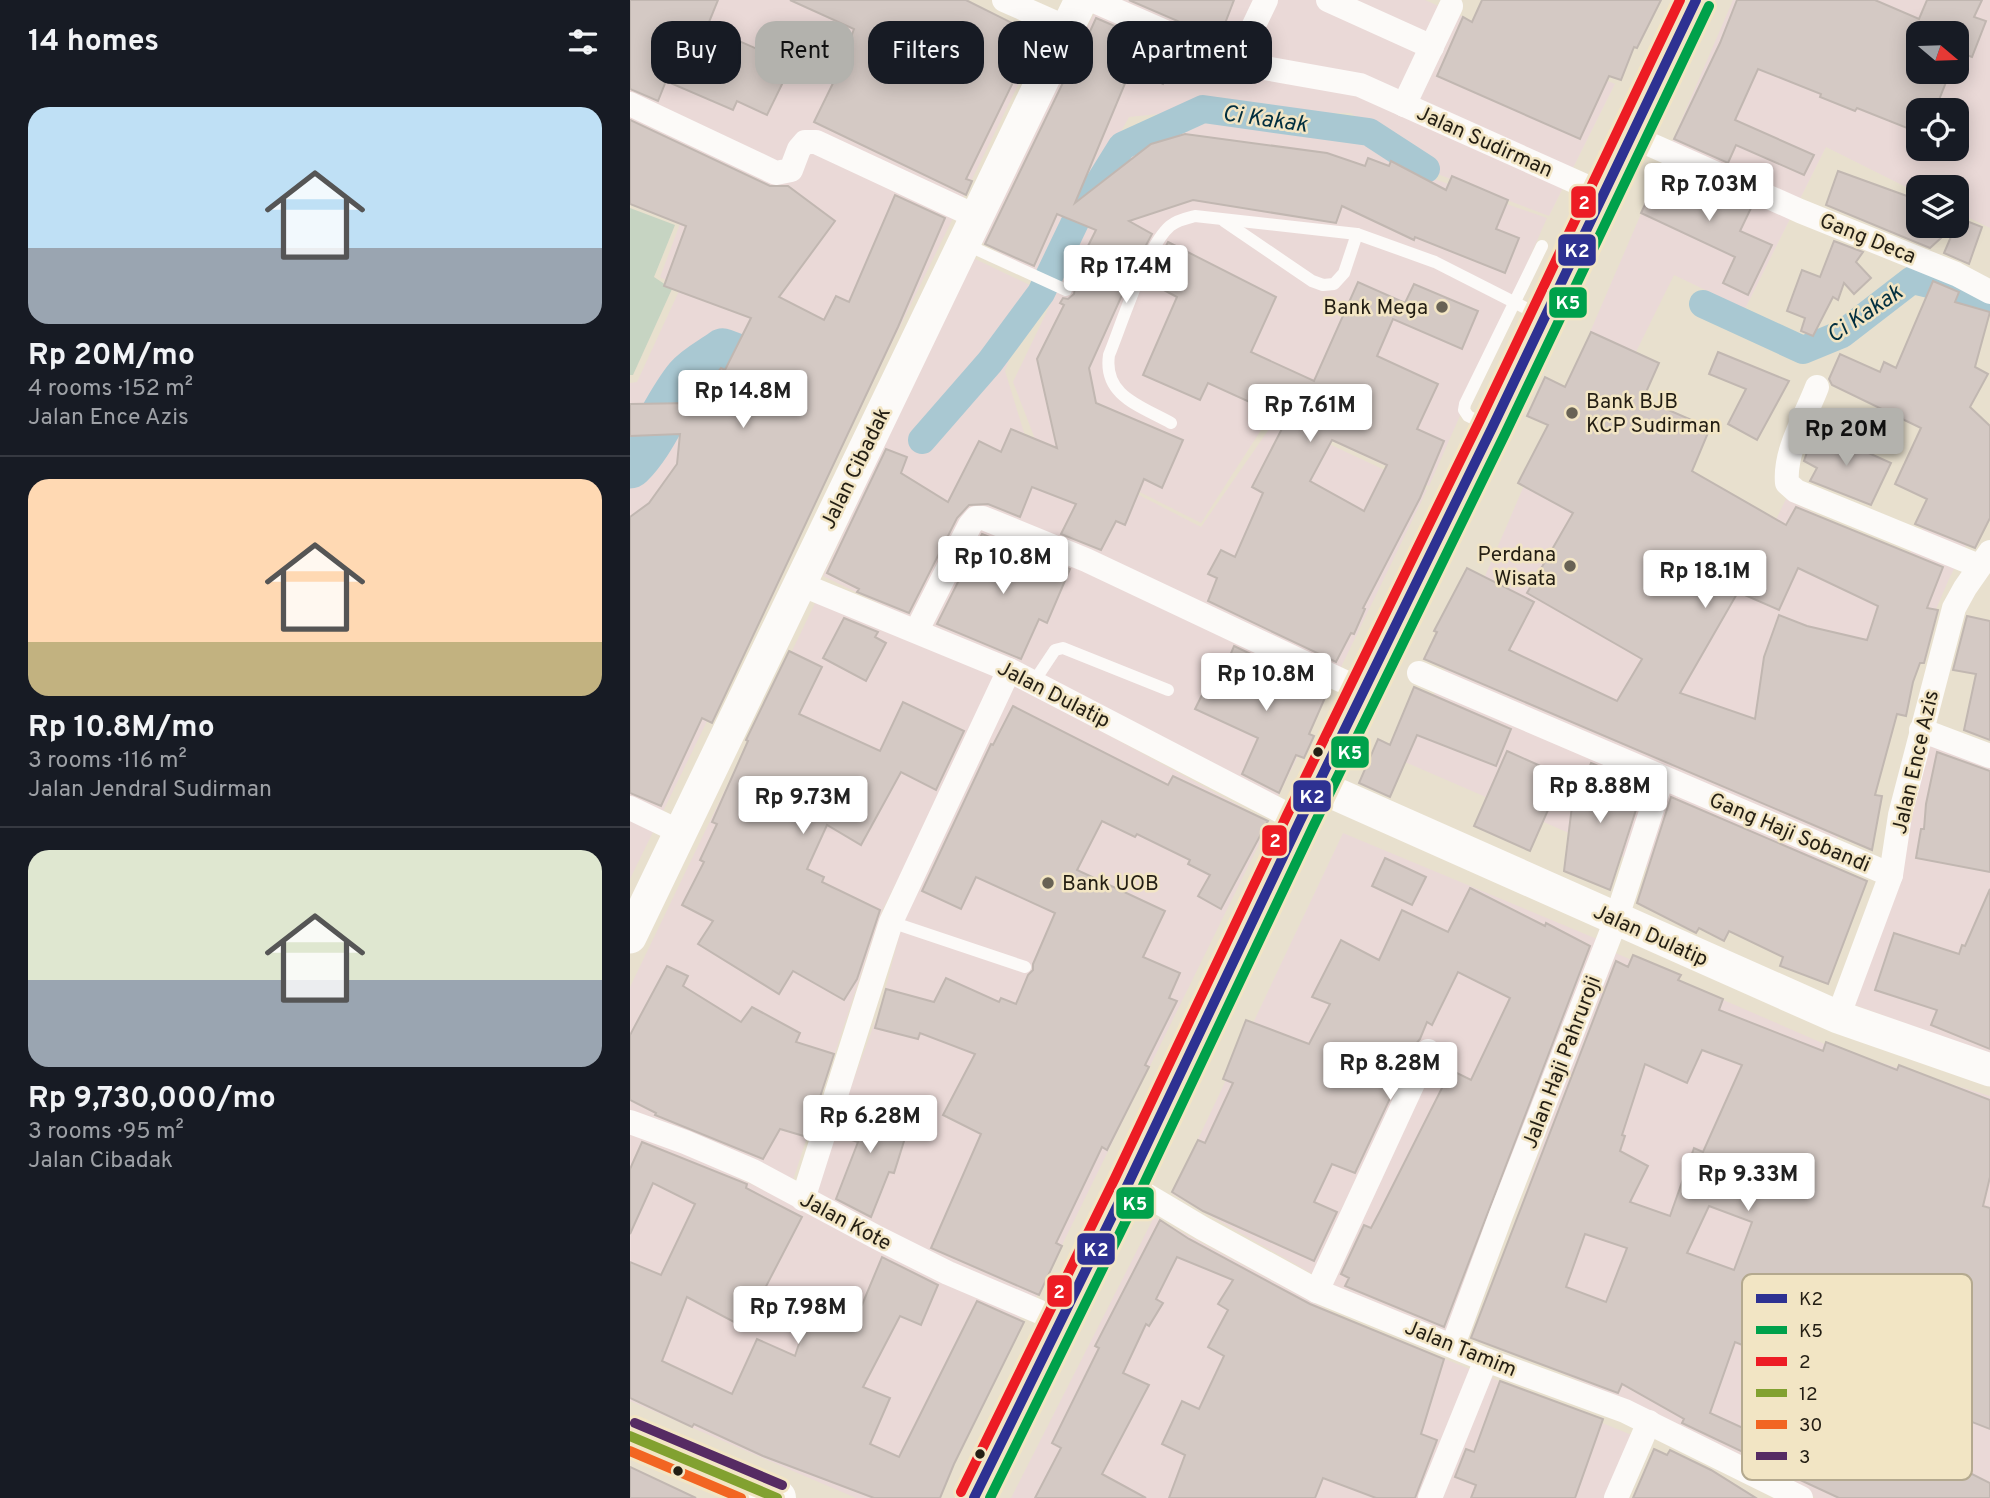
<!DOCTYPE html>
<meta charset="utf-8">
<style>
:root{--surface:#171b24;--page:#242831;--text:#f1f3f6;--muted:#9ea1a6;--line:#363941;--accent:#b3b2ad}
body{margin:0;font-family:Overpass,sans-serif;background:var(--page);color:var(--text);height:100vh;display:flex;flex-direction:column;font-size:26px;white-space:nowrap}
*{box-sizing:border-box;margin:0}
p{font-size:23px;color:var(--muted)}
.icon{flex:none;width:38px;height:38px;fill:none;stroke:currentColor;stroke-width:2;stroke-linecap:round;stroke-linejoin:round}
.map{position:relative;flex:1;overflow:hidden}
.sheet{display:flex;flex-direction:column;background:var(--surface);width:630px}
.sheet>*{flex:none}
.top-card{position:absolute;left:21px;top:21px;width:665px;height:63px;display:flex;gap:14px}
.needle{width:46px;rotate:109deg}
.tools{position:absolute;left:1276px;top:21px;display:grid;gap:14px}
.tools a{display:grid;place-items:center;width:63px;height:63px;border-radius:14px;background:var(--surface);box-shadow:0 4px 18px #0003;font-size:35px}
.price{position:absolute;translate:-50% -60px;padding:0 16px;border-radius:7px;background:#fff;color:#222;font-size:23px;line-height:46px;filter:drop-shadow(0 2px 4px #0008)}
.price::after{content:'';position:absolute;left:50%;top:42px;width:21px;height:16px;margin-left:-10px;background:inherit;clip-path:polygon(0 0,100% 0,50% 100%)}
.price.on{background:var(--accent);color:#111}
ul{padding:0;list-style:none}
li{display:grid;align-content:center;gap:14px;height:371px;padding:0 28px}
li+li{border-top:2px solid var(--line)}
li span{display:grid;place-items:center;height:217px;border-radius:21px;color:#555}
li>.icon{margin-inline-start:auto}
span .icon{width:126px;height:126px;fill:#fffc;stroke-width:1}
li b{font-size:30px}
h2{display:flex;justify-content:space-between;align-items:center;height:84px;padding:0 28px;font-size:30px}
.chip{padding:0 24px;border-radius:21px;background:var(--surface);box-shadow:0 4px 18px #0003;font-size:24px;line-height:63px}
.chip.on{background:var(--accent);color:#111}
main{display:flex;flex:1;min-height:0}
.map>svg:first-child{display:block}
.commercial{fill:#ead9d7;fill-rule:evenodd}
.green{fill:#c6d4c2}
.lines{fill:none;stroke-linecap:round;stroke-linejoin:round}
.canal{stroke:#a9c8d2;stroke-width:28}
.river{stroke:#a9c8d2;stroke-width:47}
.building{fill:#d4c9c4;stroke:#c1b7b1;stroke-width:2;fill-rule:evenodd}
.lane{stroke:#fcfaf8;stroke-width:12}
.street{stroke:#fcfaf8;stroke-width:24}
.secondary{stroke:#fcfaf8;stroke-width:33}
.primary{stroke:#fcfaf8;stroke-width:38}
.bus-1-casing{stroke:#f2e5c4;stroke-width:16}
.bus-2-casing{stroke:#f2e5c4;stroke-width:16}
.bus-3-casing{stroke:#f2e5c4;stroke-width:16}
.bus-4-casing{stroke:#f2e5c4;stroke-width:16}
.bus-5-casing{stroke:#f2e5c4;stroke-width:16}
.bus-6-casing{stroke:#f2e5c4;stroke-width:16}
.bus-1{stroke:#2e3192;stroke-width:10}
.bus-2{stroke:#00a14b;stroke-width:10}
.bus-3{stroke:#ed1c24;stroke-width:10}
.bus-4{stroke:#82a130;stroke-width:10}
.bus-5{stroke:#f26522;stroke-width:10}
.bus-6{stroke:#562b63;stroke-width:10}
.poi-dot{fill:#686254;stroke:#f2e5c4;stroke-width:2.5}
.bus-dot{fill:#231e13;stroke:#f2e5c4;stroke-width:2.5}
.labels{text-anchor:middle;stroke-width:5;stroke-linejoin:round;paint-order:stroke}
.street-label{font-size:21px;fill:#231e13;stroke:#f2e5c4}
.poi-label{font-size:21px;fill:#231e13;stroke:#f2e5c4;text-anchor:end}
.water-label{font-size:23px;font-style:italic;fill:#022f3f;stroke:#f2e5c4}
.key{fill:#f2e5c4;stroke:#b4a98f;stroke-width:2}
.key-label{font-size:19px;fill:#231e13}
.line-badge{stroke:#f2e5c4;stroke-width:2.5}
.badge-label{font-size:19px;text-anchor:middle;font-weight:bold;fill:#fff}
</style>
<main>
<section class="sheet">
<h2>14 homes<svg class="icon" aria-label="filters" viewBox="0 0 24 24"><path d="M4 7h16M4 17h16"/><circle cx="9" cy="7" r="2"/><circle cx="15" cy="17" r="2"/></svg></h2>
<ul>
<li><span style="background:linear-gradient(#bfe0f5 65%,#9aa5b1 0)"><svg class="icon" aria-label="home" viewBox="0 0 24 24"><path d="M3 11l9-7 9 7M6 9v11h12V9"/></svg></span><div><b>Rp 20M/mo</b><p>4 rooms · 152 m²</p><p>Jalan Ence Azis</p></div></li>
<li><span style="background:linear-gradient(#ffd9b3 75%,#c2b280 0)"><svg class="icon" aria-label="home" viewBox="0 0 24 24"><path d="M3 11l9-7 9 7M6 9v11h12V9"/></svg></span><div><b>Rp 10.8M/mo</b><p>3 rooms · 116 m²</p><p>Jalan Jendral Sudirman</p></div></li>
<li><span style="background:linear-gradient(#dfe7d0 60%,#9aa5b1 0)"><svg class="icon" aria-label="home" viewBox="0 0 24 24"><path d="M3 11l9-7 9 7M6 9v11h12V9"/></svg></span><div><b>Rp 9,730,000/mo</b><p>3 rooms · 95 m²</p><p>Jalan Cibadak</p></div></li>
</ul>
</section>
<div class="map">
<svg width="1360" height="1498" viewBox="0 0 1360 1498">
<rect width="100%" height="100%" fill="#e8e0ce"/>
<g class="commercial">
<path d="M0 0H327L413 34 0 879V383L7 382 50 289 30 277 51 221 0 202Z"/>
<path d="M471 0H795L985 84 919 216 794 169 721 113H539L499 117 411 277 348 240Z"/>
<path d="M1103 0H1360V228L1327 212 1326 187H1288V193L1196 147 1115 309 1044 275 961 443 1140 532 1156 499 1277 559 1309 495 1351 516 1319 579 1167 932 775 762ZM1288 33H1326V72H1288ZM1288 110H1326V149H1288Z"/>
<path d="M524 123H724L787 173 917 218 799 486 642 413 571 523 405 439 383 382 497 145Z"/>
<path d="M341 257 406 288 375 371 395 436 571 527 646 419 797 490 645 803 460 706 193 576Z"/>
<path d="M188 597 369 678 252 911 163 1180 0 1112V987Z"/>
<path d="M385 685 640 822 403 1304 182 1191 251 1006 285 874Z"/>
<path d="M1297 742 1360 763V1054L1222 1004Z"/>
<path d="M713 833 967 939 823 1337 751 1313 542 1194Z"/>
<path d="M981 951 1206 1049 1360 1096V1498H1186L1020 1412 845 1335Z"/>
<path d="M0 1124 391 1317 308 1498H226L0 1401Z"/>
<path d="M524 1217 705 1314 1014 1440 987 1498H381Z"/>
</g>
<path class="green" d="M0 208 45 225 24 277 42 289 3 375H0Z"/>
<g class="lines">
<g class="canal">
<path d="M1073 304 1173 350 1212 334 1282 280 1360 299"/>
<path d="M292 440 360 362 411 293 446 220 492 146 573 109 739 132 796 169"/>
</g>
<path class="river" d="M0 465C25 440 35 406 58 378 66 368 82 360 93 352L163 378"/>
</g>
<g class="building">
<path d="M0 0H88L77 27 159 63 156 71 158 72 137 115 107 101 103 110 36 81 28 101 0 89Z"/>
<path d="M160 0H336L406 35 336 179 342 181 336 195 184 122 206 77 224 29Z"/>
<path d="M499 0H604L589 39Z"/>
<path d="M852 0H1031L1007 48 1004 47 991 80 979 76 950 139 807 76 833 17 842 22Z"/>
<path d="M1107 0H1245L1289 19 1297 0H1352L1344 17 1356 21 1342 57 1328 52 1326 56V33H1288V72H1320L1305 110H1288L1282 130 1227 108 1225 111 1190 97 1191 94 1128 69 1105 120 1184 155 1174 175 1106 145 1098 163 1044 139 1090 43Z"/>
<path d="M466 18 547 53 533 84 501 69 445 203 521 144 555 134 697 153 735 166 738 158 759 166 761 161 816 190 822 176 878 200 866 229 889 238 875 273 785 237 784 240 712 206 706 223 563 200 499 221 522 234 506 264 459 368 466 403 553 440 532 488 514 479 495 525 486 521 471 550 431 534 446 504 402 487 390 517 358 504 339 505 327 518 279 613 227 592 229 589 197 573 256 449 277 457 271 473 318 502 349 441 371 452 381 429 427 448 407 359 434 305 430 303 433 298 438 299 444 294 445 288 440 282 466 230 427 214 404 266 355 244 442 64 445 65Z"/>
<path d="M0 120 140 186H158L205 221 149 297 194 320 206 296 219 302 265 195 315 218 268 327 82 723 72 718 31 806 0 793V517L19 503 47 464 50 434 0 436V404L64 403 91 368 95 370 121 318 34 286 56 226 0 204Z"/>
<path d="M1033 166 1122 206 1110 231 1142 245 1118 295 1093 283 1105 257 1011 213Z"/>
<path d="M1208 171 1288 200V226H1324L1300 248 1196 205Z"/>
<path d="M1329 218 1352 227 1339 264 1314 253Z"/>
<path d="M1204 241 1233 252 1226 262 1241 278 1224 294 1214 283 1208 300 1203 297 1183 336 1171 331 1175 318 1157 311 1172 270 1190 277Z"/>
<path d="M538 242 646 297 621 352 684 381 728 282 775 303 784 284 848 311 832 349 763 319 747 356 808 384 787 429 814 441 790 498 733 608 735 609 724 634 721 633 706 662 578 601 587 578 578 574 591 550 605 557 633 493 622 487 657 419 578 383 570 400 513 375 547 297 517 281ZM702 440 757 465 734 511 680 481Z"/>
<path d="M1303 281 1329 292 1325 302 1360 312 1345 367 1358 374 1340 407 1360 426V518L1345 548 1285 524 1297 499 1265 484 1291 428 1202 385 1199 379 1210 354 1250 372 1254 362 1266 368Z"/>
<path d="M961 332 1029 363 1013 399 1080 428 1062 471 1156 525 1166 507 1313 567 1297 608 1308 610 1294 663H1290L1283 682 1276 716 1267 714 1245 795 1252 796 1242 850 794 659 807 632 804 631 837 568 904 602 879 650 987 701 1012 659 897 593 943 513 888 483 918 425 897 416 915 377 935 387ZM1168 568 1248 606 1237 640 1177 626 1149 615 1134 657 1125 719 1050 693 1108 592 1149 610Z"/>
<path d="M1088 352 1159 381 1127 440 1098 424 1116 389 1079 374Z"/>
<path d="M1185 429 1261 463 1241 505 1180 481 1187 468 1174 461Z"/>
<path d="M352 534 440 569 417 623 409 619 391 659 307 624Z"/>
<path d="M1337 616 1360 621V740L1334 730 1346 674 1323 670Z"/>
<path d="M214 618 248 632 245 637 256 643 236 681 193 658Z"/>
<path d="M604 646 698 691 679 734 684 736 674 758 666 755 649 793 612 774 628 738 565 709 576 687 585 692Z"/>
<path d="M159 651 192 667 169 714 250 751 273 702 334 731 306 790 271 772 231 845 197 825 177 869 194 877 192 882 250 910 227 979 214 1000 163 971 149 994 68 944 83 921 52 905 74 862 70 860 87 824 82 822 118 741 116 740Z"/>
<path d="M784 687 881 729 866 766 787 735 760 797 729 783 748 739 760 745Z"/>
<path d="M383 706 538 785 543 776 638 821 591 909 568 896 580 875 558 864 560 860 507 834 505 837 472 821 447 870 535 911 513 957 550 973 539 998 547 1001 515 1065 519 1067 477 1150 472 1147 426 1243 432 1246 409 1295 301 1248 351 1134 313 1115 345 1054 290 1033 288 1039 245 1028 256 989 304 1002 316 978 369 1002 371 998 386 1004 398 975 403 970V964L425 913 346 877 331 909 292 891 361 744 363 745Z"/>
<path d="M877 751 933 776 900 851 844 826Z"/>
<path d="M1307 752 1360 771V872L1286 858 1291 829H1294L1296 804Z"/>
<path d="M961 763 1014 785 980 890 934 871 945 782 953 785Z"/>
<path d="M1041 797 1237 881 1198 984 1150 966 1153 957 1099 931 1094 941 1069 928 1066 933 1007 903Z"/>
<path d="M755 858 796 877 782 905 742 886Z"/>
<path d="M840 888 915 926 916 923 960 946 814 1327 715 1286 719 1278 711 1274 734 1225 741 1228 750 1211 821 1070 841 1080 880 998 828 972 802 1025 797 1022 790 1039 785 1045 725 1173 702 1164 684 1202 707 1212 684 1261 573 1211 542 1192 568 1140 575 1143 603 1083 593 1079 616 1020 679 1044 700 1004 682 997 711 940 749 960 772 910 818 932Z"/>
<path d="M1360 889V1049L1301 1025 1307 1010 1245 990 1264 933 1329 954 1332 945 1335 946Z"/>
<path d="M1003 955 1051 975 1048 980 1093 999 1089 1010 1193 1051 1196 1042 1267 1070 1269 1065 1360 1100V1177L1353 1206 1360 1208V1429L1204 1368 1222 1321 1180 1307 1157 1363 1105 1342 1080 1413 1124 1433 1115 1453 1052 1423 1054 1419 992 1384 988 1393 841 1338 986 961 998 967ZM1072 1050 1112 1065 1073 1152 1064 1148 1040 1216 1000 1202 1018 1166 990 1151 995 1136 992 1135 1015 1064 1057 1083ZM1079 1206 1122 1222 1104 1270 1057 1253ZM955 1234 997 1248 976 1302 936 1287Z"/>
<path d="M37 966 58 976 53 986 111 1022 122 1007 170 1033 166 1042 204 1054 177 1137 150 1129 133 1159 25 1115 26 1113 0 1100V1035Z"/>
<path d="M219 1102 280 1122 264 1173 259 1172 241 1217 206 1199 228 1142 209 1136Z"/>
<path d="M12 1142 117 1184 116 1188 172 1217 131 1296 136 1299 119 1330 57 1297 32 1361 102 1394 127 1339 165 1356 183 1301 219 1313 225 1301 232 1305 252 1257 308 1285 291 1325 270 1316 233 1387 260 1398 240 1444 269 1457 347 1301 394 1322 324 1464 310 1498H244L133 1456 64 1424 62 1427 0 1398V1262L31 1275 65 1204 23 1183 0 1234V1169Z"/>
<path d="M530 1220 559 1239 680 1304 814 1359 791 1434 807 1440 785 1498H746L693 1478 685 1498H539L555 1455 532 1444 552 1401 569 1409 594 1356 578 1347 598 1310 588 1304 603 1280 547 1257 526 1299 533 1303 519 1326 516 1324 493 1373 519 1385 472 1474 516 1498H405L431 1448 422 1443 469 1348 465 1346Z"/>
<path d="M1174 1358 1213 1379 1204 1399 1231 1411 1210 1455 1249 1471 1272 1432 1315 1453 1312 1459 1360 1483V1498H1209L1168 1479 1176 1463 1131 1439Z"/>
<path d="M870 1381 973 1419 945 1498H841L846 1485 825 1477 836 1449 844 1452Z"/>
<path d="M1024 1449 1037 1455 1040 1450 1081 1470 1126 1498H1003Z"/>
<path d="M0 1467 66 1498H0Z"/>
</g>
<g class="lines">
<g class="lane">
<path d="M594 221 682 281 693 285 704 284 714 273 727 234"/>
<path d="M335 244 436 290"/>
<path d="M541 423C511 406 473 396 479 355 492 323 516 247 540 226 547 220 557 218 565 216L727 234 805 262 911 316"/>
<path d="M860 427 838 416 834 410 835 404 912 246"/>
<path d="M403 683 425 650 433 648 538 690"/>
<path d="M261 922 395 967"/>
</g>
<g class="street">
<path d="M374 0 437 28"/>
<path d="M462 0 606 63 730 85 973 194"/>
<path d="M698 0 802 47"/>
<path d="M606 63 636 0"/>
<path d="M0 104 146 173 161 170 169 149 175 142H186L347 217"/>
<path d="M774 105 821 6"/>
<path d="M1001 136 1170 211 1326 274 1360 292"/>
<path d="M1187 387C1176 416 1154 451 1157 483L1166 491 1349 566"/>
<path d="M170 584 379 670 670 821"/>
<path d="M287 630 340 525 346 518H353L456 560 734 691"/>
<path d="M789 673 1261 875"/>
<path d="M1291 730 1360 756"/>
<path d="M0 808 50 832"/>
<path d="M1208 1017 1261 875 1270 815 1324 608 1335 588 1360 552"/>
<path d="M0 1122 55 1142 123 1171 248 1238 318 1273 431 1321"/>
<path d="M498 1184 572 1228 687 1291 856 1360 995 1411 1171 1498"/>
<path d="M173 1199 261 922 379 670"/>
<path d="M687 1291 798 1051"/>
<path d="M823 1345 871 1215 986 920 1032 778"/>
<path d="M800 1498 856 1360"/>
<path d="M986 1498 1019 1422"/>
</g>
<g class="secondary">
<path d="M688 786 1208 1017 1360 1070"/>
<path d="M0 937 451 0"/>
</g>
<g class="primary">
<path d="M0 1436 147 1498"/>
<path d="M344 1498 498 1184 670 821 862 428 1066 0"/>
</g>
<g class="bus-1-casing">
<path id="bus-1" d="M344 1498 498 1184 670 821 862 428 1066 0"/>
</g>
<g class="bus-2-casing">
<path id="bus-2" d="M360 1498 511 1190 683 827 875 434 1079 6"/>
</g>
<g class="bus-3-casing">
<path id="bus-3" d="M331 1492 485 1178 657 815 849 422 1050 0"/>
</g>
<g class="bus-4-casing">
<path id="bus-4" d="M0 1436 147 1498"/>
</g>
<g class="bus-5-casing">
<path id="bus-5" d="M0 1451 111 1498"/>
</g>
<g class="bus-6-casing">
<path id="bus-6" d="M5 1423 152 1485"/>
</g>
<use href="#bus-1" class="bus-1"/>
<use href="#bus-2" class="bus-2"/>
<use href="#bus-3" class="bus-3"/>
<use href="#bus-4" class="bus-4"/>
<use href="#bus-5" class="bus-5"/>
<use href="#bus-6" class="bus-6"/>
</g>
<g class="poi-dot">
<circle cx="812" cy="307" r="7"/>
<circle cx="942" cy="413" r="7"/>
<circle cx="940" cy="566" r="7"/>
<circle cx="418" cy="883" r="7"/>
</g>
<g class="bus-dot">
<circle cx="688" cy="752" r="6"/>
<circle cx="350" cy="1454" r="6"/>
<circle cx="48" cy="1471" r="6"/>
</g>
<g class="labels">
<g class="street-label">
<text transform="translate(855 141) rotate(24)" y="7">Jalan Sudirman</text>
<text transform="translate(1238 238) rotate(22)" y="7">Gang Deca</text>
<text transform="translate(225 468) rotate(-64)" y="7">Jalan Cibadak</text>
<text transform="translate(424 694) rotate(27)" y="7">Jalan Dulatip</text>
<text transform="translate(1285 762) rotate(-77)" y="7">Jalan Ence Azis</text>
<text transform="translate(1160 832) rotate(23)" y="7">Gang Haji Sobandi</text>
<text transform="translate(1021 935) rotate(24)" y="7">Jalan Dulatip</text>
<text transform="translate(931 1062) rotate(-69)" y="7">Jalan Haji Pahruroji</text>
<text transform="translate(216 1221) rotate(28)" y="7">Jalan Kote</text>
<text transform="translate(831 1348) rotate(22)" y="7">Jalan Tamim</text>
</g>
<g class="poi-label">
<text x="798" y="314">Bank Mega</text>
<text x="956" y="408" text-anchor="start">Bank BJB<tspan x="956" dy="24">KCP Sudirman</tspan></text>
<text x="926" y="561">Perdana<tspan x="926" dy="24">Wisata</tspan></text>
<text x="432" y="890" text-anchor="start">Bank UOB</text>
</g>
<g class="water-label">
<text transform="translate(635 118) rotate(8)" y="8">Ci Kakak</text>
<text transform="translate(1234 313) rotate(-34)" y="8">Ci Kakak</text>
</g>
</g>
<rect x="1112" y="1274" width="230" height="206" rx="10" class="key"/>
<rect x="1126" y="1294" width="31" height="9" fill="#2e3192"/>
<rect x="1126" y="1326" width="31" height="8" fill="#00a14b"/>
<rect x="1126" y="1357" width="31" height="9" fill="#ed1c24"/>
<rect x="1126" y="1389" width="31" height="8" fill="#82a130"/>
<rect x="1126" y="1420" width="31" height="9" fill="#f26522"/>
<rect x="1126" y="1452" width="31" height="8" fill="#562b63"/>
<g class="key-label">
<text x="1169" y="1305">K2</text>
<text x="1169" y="1337">K5</text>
<text x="1169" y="1368">2</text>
<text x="1169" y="1400">12</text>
<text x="1169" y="1431">30</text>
<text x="1169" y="1463">3</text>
</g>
<g class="line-badge">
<rect x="940" y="185" width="27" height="34" rx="7" fill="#ed1c24"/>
<rect x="927" y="233" width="40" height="34" rx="7" fill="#2e3192"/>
<rect x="918" y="286" width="40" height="33" rx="7" fill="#00a14b"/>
<rect x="700" y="735" width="40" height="34" rx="7" fill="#00a14b"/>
<rect x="662" y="779" width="40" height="34" rx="7" fill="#2e3192"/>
<rect x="631" y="824" width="27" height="33" rx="7" fill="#ed1c24"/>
<rect x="485" y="1186" width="40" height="34" rx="7" fill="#00a14b"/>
<rect x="446" y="1232" width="40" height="34" rx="7" fill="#2e3192"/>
<rect x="416" y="1274" width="27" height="34" rx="7" fill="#ed1c24"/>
</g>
<g class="badge-label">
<text x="954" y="209">2</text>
<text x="947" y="257">K2</text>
<text x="938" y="309">K5</text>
<text x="720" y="759">K5</text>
<text x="682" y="803">K2</text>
<text x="645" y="847">2</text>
<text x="505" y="1210">K5</text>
<text x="466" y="1256">K2</text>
<text x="429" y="1298">2</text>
</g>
</svg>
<div class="tools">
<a><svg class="needle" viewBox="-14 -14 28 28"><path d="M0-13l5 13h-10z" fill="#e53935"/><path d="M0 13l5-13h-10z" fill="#9ea1a6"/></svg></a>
<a><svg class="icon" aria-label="locate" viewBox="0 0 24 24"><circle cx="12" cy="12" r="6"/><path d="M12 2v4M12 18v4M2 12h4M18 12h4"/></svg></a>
<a><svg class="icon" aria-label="layers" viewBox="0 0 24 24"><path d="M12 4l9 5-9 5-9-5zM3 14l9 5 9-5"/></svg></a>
</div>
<b class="price" style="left:1079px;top:223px">Rp 7.03M</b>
<b class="price" style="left:496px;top:305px">Rp 17.4M</b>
<b class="price" style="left:113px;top:430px">Rp 14.8M</b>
<b class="price" style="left:680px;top:444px">Rp 7.61M</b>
<b class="price on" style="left:1216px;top:468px">Rp 20M</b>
<b class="price" style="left:373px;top:596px">Rp 10.8M</b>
<b class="price" style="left:1075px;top:610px">Rp 18.1M</b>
<b class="price" style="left:636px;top:713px">Rp 10.8M</b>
<b class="price" style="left:970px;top:825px">Rp 8.88M</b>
<b class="price" style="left:173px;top:836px">Rp 9.73M</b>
<b class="price" style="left:760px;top:1102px">Rp 8.28M</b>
<b class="price" style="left:240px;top:1155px">Rp 6.28M</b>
<b class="price" style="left:1118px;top:1213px">Rp 9.33M</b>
<b class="price" style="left:168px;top:1346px">Rp 7.98M</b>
<div class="top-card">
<a class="chip">Buy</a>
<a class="chip on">Rent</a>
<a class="chip">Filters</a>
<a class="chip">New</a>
<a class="chip">Apartment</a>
</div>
</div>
</main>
